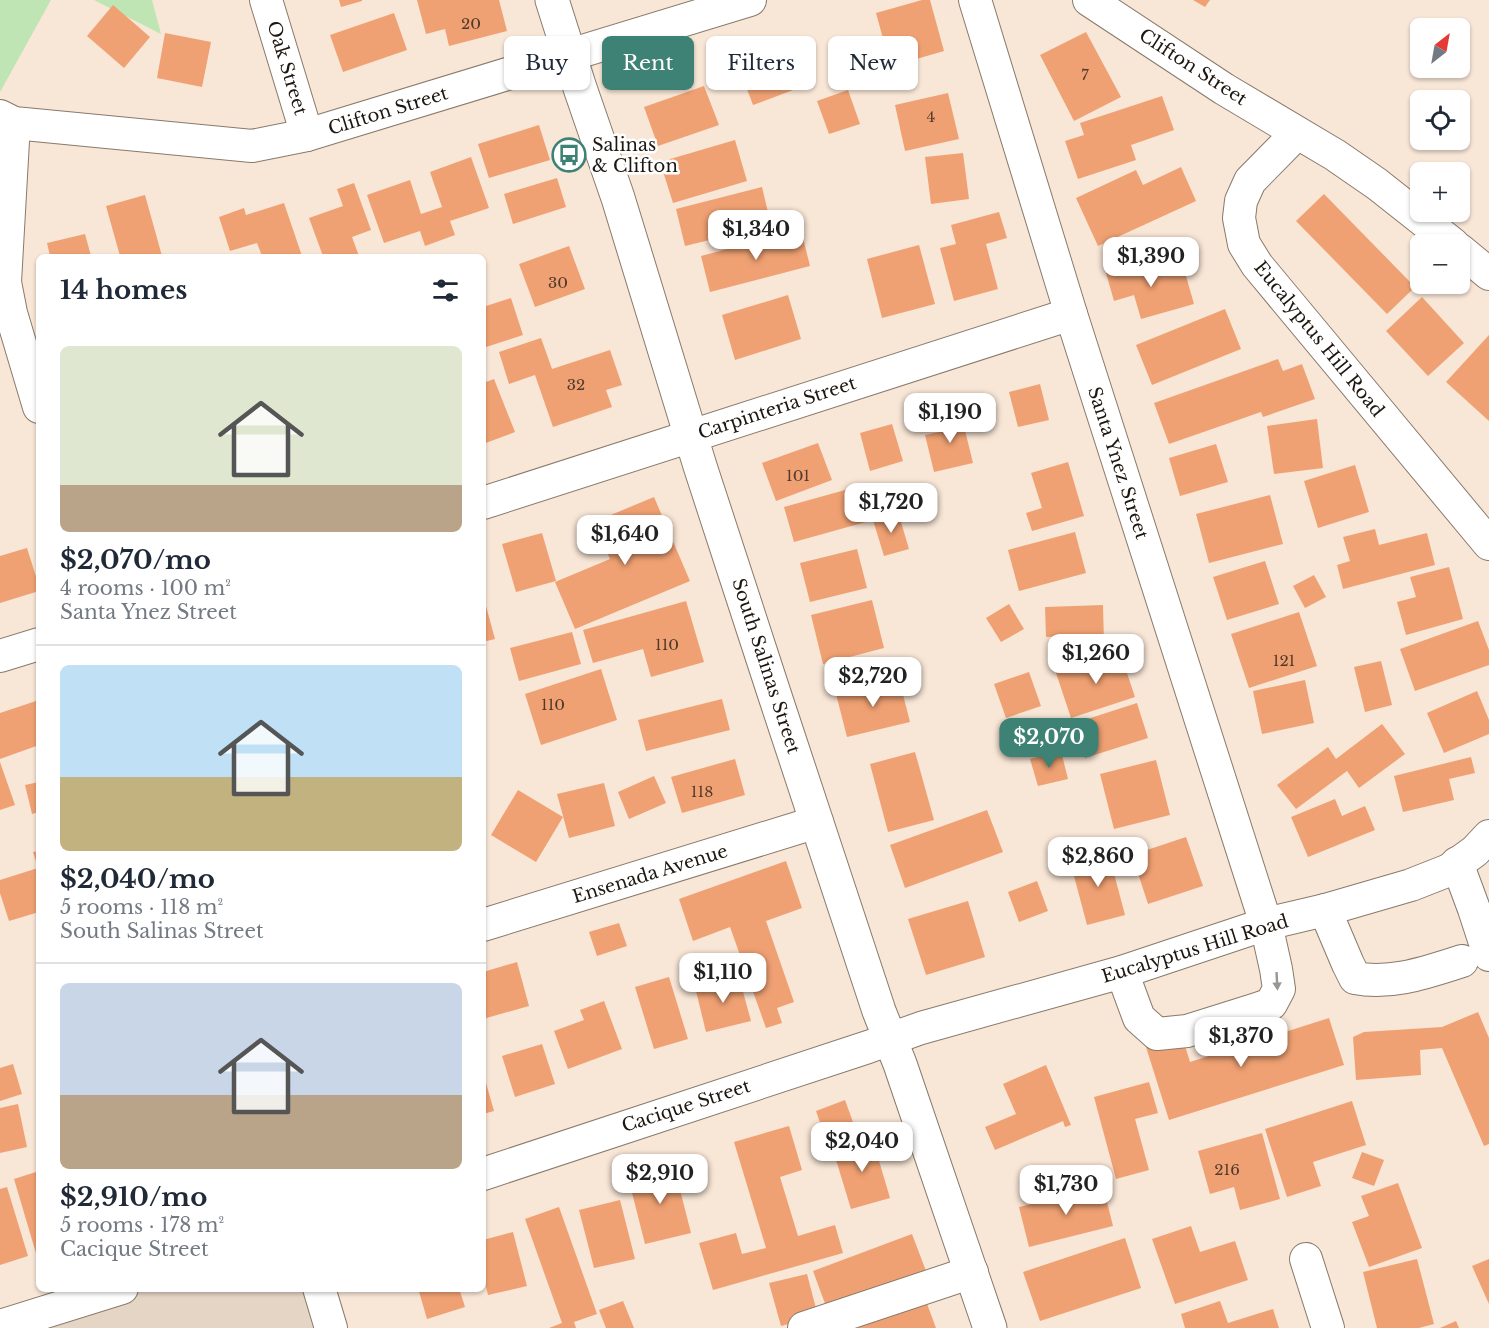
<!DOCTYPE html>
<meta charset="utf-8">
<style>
:root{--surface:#fff;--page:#f6f6f7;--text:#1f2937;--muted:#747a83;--line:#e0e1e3;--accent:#3e8276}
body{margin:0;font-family:"Libre Baskerville",serif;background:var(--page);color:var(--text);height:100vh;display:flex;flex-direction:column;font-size:22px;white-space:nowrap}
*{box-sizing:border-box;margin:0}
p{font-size:20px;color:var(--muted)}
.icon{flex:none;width:33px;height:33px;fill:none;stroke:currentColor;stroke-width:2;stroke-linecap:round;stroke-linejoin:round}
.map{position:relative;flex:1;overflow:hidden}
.side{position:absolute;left:36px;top:254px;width:450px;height:1038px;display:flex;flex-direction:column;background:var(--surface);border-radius:9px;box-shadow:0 2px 4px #0004}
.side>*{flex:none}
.top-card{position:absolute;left:504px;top:36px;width:570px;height:54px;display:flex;gap:12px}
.needle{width:39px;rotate:31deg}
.buttons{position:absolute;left:1410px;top:18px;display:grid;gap:12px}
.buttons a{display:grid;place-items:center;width:60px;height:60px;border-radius:9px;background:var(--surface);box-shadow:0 2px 4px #0004;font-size:30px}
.price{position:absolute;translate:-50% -51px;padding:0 14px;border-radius:12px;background:#fff;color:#222;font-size:20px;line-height:39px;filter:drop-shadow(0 2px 3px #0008)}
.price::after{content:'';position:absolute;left:50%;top:36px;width:18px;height:14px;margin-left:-9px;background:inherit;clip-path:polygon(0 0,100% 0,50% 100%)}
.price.active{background:var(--accent);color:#fff}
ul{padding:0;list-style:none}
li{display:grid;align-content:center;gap:12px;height:318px;padding:0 24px}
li+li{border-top:2px solid var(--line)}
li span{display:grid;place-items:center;height:186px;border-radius:9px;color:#555}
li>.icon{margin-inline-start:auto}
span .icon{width:108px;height:108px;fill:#fffc;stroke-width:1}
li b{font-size:26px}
h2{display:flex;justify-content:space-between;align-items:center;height:72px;padding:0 24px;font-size:26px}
.tag{padding:0 21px;border-radius:9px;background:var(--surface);box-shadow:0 2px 4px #0004;font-size:21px;line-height:54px}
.tag.active{background:var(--accent);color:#fff}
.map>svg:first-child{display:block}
.industrial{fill:#e5d5c4}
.green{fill:#c0e5b4}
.building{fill:#f0a173}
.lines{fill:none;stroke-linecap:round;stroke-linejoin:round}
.minor-casing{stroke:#897a6b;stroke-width:34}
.major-casing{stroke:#897a6b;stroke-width:35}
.minor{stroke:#fff;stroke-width:32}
.major{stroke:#fff;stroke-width:33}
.oneway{fill:#999794}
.labels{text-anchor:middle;stroke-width:5;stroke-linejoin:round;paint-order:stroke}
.number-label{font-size:15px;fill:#523a2a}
.street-label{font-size:18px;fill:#1d1711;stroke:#fff}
.poi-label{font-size:18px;fill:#1d1711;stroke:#fff;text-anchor:start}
</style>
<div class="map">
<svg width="1489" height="1328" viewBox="0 0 1489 1328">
<rect width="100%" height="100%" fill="#f8e6d6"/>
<path class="industrial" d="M129 1288 317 1289 327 1328H5Z"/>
<g class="green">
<path d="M0 0H51L0 92Z"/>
<path d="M94 0H152L161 34Z"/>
</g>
<g class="building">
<path d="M339 0H362V1L341 7Z"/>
<path d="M417 0H499L507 31 449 46 445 29 426 34Z"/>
<path d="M922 0H930L944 51 913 60 909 47 887 53 876 13Z"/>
<path d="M1193 0H1210L1205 7Z"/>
<path d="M113 5 150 37 124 68 87 36Z"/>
<path d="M394 13 407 50 343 72 330 35Z"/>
<path d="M1086 32 1121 97 1074 121 1040 55Z"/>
<path d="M165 33 211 42 202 87 157 78Z"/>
<path d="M783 42 801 87 753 105 736 60Z"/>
<path d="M704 86 719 125 658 146 644 107Z"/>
<path d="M848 90 860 124 829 134 817 101Z"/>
<path d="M948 93 959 139 905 151 895 105Z"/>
<path d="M1162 96 1174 130 1131 145 1136 160 1078 179 1065 141 1084 135 1080 123Z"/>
<path d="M539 125 550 160 489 178 478 144Z"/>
<path d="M735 140 747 181 673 203 660 162Z"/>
<path d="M963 153 969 199 931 204 925 157Z"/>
<path d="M471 157 489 208 450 221 455 235 425 246 420 231 384 243 367 195 410 180 421 214 442 207 430 172Z"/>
<path d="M1181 167 1196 201 1098 246 1076 198 1136 170 1143 185Z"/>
<path d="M557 178 566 207 513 224 504 194Z"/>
<path d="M354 183 371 230 352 237 359 256H323L309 218 343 206 337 189Z"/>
<path d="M762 187 771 225 685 246 676 209Z"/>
<path d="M1324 194 1415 287 1387 314 1296 221Z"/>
<path d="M145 195 162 256H120L106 206Z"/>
<path d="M284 203 302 256H262L257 243 230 251 219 217 244 208 246 215Z"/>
<path d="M999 212 1007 238 986 244 998 289 954 301 940 248 956 244 951 225Z"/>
<path d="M801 230 810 266 710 292 701 256Z"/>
<path d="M85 234 91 256H50L47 243Z"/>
<path d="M919 245 935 304 882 318 867 259Z"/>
<path d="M569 246 585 289 535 307 519 264Z"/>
<path d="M1157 259 1162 275 1184 269 1194 304 1141 319 1134 295 1114 301 1106 273Z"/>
<path d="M788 295 801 339 735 360 722 315Z"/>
<path d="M1422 297 1464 343 1428 376 1386 331Z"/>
<path d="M511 298 523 335 483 348V307Z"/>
<path d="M1225 309 1241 349 1152 385 1136 345Z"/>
<path d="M1489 335V421L1446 382Z"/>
<path d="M541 338 552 369 610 350 622 385 606 390 612 407 553 427 535 375 509 384 499 352Z"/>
<path d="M1278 359 1283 371 1302 364 1315 399 1263 417 1261 412 1169 444 1154 403Z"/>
<path d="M494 379 515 432 483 444V383Z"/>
<path d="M1040 384 1049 420 1018 427 1009 392Z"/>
<path d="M960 410 973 463 934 472 925 435 944 431 941 415Z"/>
<path d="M1317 419 1323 468 1274 474 1267 426Z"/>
<path d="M892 424 903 461 870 471 860 433Z"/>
<path d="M818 443 832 480 776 501 762 463Z"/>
<path d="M1216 444 1228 482 1180 496 1169 458Z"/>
<path d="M1068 462 1084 516 1032 531 1026 513 1042 508 1031 473Z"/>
<path d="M1355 465 1369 512 1318 528 1304 481Z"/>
<path d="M863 485 873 520 794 542 784 507Z"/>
<path d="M1270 495 1283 544 1209 563 1196 514Z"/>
<path d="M654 497 690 581 575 629 555 582 610 559 594 522Z"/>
<path d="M898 512 909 549 884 556 873 520Z"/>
<path d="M1375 529 1379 545 1427 533 1435 565 1343 589 1337 565 1350 561 1343 537Z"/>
<path d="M1075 532 1086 573 1019 591 1008 550Z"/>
<path d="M542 533 556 581 516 592 502 544Z"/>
<path d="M27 548 39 586V591L0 603V556Z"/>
<path d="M857 549 867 588 810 602 800 563Z"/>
<path d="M1265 561 1279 604 1227 620 1213 577Z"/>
<path d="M1449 567 1463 619 1406 635 1397 602 1416 597 1410 577Z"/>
<path d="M1314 575 1326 597 1305 608 1293 586Z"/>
<path d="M483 595 495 639 483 642Z"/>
<path d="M872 600 884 648 823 664 811 615Z"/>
<path d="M686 601 704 662 651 677 643 649 593 663 583 630Z"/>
<path d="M1009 604 1024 629 1001 642 986 618Z"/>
<path d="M1103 605 1104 644 1071 645 1070 636 1046 637 1045 607Z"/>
<path d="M1299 612 1317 666 1249 688 1231 634Z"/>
<path d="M1478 621 1489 650V665L1415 691 1400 649Z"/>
<path d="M572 632 581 664 519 681 510 648Z"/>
<path d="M1120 652 1135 697 1071 718 1056 673Z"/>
<path d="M1381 661 1392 705 1365 712 1354 667Z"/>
<path d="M601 669 617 720 541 745 525 694Z"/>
<path d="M1029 672 1041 706 1006 718 994 684Z"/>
<path d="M899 679 910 722 847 737 836 694Z"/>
<path d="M1305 680 1314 723 1262 734 1253 691Z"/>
<path d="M1477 691 1489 720V734L1444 753 1427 713Z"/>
<path d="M722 699 730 730 646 751 638 720Z"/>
<path d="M39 700V745L0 759V713Z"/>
<path d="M1137 703 1148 738 1085 758 1075 723Z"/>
<path d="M1382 724 1405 754 1359 788 1347 771 1296 809 1277 785 1328 747 1336 759Z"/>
<path d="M1061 751 1068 779 1038 786 1030 759Z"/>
<path d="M915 752 934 820 888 832 870 764Z"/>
<path d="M1471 757 1475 773 1449 779 1454 800 1403 812 1394 776Z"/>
<path d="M735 759 745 795 682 813 671 777Z"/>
<path d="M1156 760 1170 815 1114 829 1100 774Z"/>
<path d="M0 762 15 805 0 810Z"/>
<path d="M654 776 666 803 629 819 618 792Z"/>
<path d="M39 782V812L32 814 25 785Z"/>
<path d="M604 783 615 826 569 838 557 794Z"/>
<path d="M518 790 563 817 536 862 491 835Z"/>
<path d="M1335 799 1342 816 1365 806 1375 830 1308 857 1291 817Z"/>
<path d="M987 810 1003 852 905 888 890 845Z"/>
<path d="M1186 837 1203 886 1148 904 1132 855Z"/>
<path d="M39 851V912L9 921 0 893V880L38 868 33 852Z"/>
<path d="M1108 851 1125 915 1087 925 1070 861Z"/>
<path d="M786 861 802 908 766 921 794 1002 777 1008 782 1023 766 1028 730 927 693 941 679 899Z"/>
<path d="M1037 881 1048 911 1019 922 1008 892Z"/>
<path d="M968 901 985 957 926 975 908 919Z"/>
<path d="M619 923 627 946 597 956 589 932Z"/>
<path d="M517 962 529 1006 483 1019V972Z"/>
<path d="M669 977 688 1039 654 1049 635 987Z"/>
<path d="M739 977 751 1021 706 1032 695 987Z"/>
<path d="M604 1001 622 1049 568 1069 554 1031 584 1020 580 1010Z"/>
<path d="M1478 1012 1489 1038V1144L1484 1146 1442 1048 1420 1050 1421 1075 1356 1080 1353 1037 1364 1032 1442 1027Z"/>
<path d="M1329 1018 1344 1065 1169 1120 1146 1047 1182 1036 1190 1062Z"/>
<path d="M542 1044 555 1084 515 1097 502 1056Z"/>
<path d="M13 1064 22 1094 0 1101V1068Z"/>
<path d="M1046 1065 1071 1125 1065 1127 1063 1121 995 1150 985 1127 1016 1114 1003 1084Z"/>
<path d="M484 1076 494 1111 483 1114V1077Z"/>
<path d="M1149 1082 1158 1113 1135 1119 1149 1170 1116 1179 1094 1097Z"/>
<path d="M845 1100 857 1133 827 1143 816 1111Z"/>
<path d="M1352 1101 1366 1145 1313 1162 1321 1186 1287 1197 1265 1129Z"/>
<path d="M18 1104 27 1147 0 1153V1108Z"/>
<path d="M789 1126 802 1170 780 1177 798 1236 835 1225 843 1253 713 1290 699 1243 736 1233 742 1254 766 1248 734 1142Z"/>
<path d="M1262 1133 1280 1199 1240 1210 1234 1187 1210 1194 1198 1151Z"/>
<path d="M872 1137 890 1198 851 1209 833 1150Z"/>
<path d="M1362 1152 1384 1160 1374 1186 1352 1178Z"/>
<path d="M674 1166 691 1233 645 1244 628 1177Z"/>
<path d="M39 1171V1260H38L14 1179Z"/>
<path d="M1398 1183 1422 1248 1369 1267 1352 1222 1369 1216 1361 1196Z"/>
<path d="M1103 1186 1113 1226 1029 1247 1019 1207Z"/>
<path d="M7 1187 28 1256 0 1265V1189Z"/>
<path d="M620 1200 635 1259 594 1268 579 1210Z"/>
<path d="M559 1207 597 1314 574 1322 576 1328H549L562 1323 525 1219Z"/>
<path d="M1191 1226 1200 1252 1235 1241 1248 1280 1175 1304 1152 1239Z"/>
<path d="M513 1232 527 1286 488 1295 483 1275V1240Z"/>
<path d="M912 1234 926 1271 827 1309 813 1271Z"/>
<path d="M1125 1238 1141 1288 1040 1321 1023 1272Z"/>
<path d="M1417 1259 1434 1324 1419 1328H1377L1363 1272Z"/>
<path d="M1489 1259V1304L1472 1266Z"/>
<path d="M807 1274 818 1316 781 1326 769 1283Z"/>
<path d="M418 1288H459L465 1307 427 1319Z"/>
<path d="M623 1301 634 1328H606L599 1310Z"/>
<path d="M926 1301 936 1328H859L858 1326Z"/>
<path d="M1220 1301 1228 1323 1273 1309 1279 1328H1185L1181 1314Z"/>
<path d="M1456 1321 1459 1328H1440Z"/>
</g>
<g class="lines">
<g class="minor-casing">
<g id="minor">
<path d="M266 0 307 135"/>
<path d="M975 0 1071 314 1266 924 1276 969 1279 989 1271 1004 1257 1009 1187 1031 1157 1034 1139 1018 1122 972"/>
<path d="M1089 0 1224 89 1335 155 1377 184 1453 244"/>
<path d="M0 116 14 123 252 146 307 135 750 0"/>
<path d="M14 123 5 282 11 313 39 407"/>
<path d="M1297 133 1250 181 1241 201 1239 218 1244 244 1257 265 1489 544"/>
<path d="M1460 250 1489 274"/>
<path d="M483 503 1071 314"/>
<path d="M0 656 39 644"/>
<path d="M1457 863 1474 909 1489 955"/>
<path d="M1325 910 1348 964 1355 978C1392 985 1427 972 1462 961"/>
<path d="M483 925 817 822"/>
<path d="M483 1174 868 1047 921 1028 1122 972 1266 924 1325 910 1411 885 1449 870 1475 851 1489 836"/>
<path d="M1306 1259 1328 1328"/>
<path d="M319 1288 331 1328"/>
<path d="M0 1326 122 1288"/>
<path d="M804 1328 972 1272"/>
</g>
</g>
<g class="major-casing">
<path id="major" d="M552 0 580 88 618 198 700 466 774 693 879 1011 900 1064 990 1328"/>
</g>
<use href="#minor" class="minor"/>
<use href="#major" class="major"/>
</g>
<defs><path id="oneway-solid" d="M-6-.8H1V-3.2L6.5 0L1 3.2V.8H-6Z" transform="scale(1.5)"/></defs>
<use class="oneway" href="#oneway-solid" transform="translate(1277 981) rotate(87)"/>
<defs>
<g id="bus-ring" transform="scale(1.725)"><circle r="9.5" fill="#fff" stroke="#3e8276" stroke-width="1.5"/><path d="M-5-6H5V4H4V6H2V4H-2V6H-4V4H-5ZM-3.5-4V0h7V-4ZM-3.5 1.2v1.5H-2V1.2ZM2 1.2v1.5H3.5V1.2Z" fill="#3e8276"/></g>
</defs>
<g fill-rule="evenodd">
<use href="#bus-ring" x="569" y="155"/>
</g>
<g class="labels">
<g class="number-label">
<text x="471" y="29">20</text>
<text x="1085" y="80">7</text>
<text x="931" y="122">4</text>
<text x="558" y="288">30</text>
<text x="576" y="390">32</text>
<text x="798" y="481">101</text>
<text x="667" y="650">110</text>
<text x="1284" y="666">121</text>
<text x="553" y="710">110</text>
<text x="702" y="797">118</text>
<text x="1227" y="1175">216</text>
</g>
<g class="street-label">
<text transform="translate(1193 67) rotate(33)" y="6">Clifton Street</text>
<text transform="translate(287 68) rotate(73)" y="6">Oak Street</text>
<text transform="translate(388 111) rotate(-17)" y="6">Clifton Street</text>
<text transform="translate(1319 339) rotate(51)" y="6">Eucalyptus Hill Road</text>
<text transform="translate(777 408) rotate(-18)" y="6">Carpinteria Street</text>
<text transform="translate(1118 463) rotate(72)" y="6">Santa Ynez Street</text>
<text transform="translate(766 666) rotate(72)" y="6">South Salinas Street</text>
<text transform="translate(650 874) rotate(-17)" y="6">Ensenada Avenue</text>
<text transform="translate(1195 949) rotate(-17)" y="6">Eucalyptus Hill Road</text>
<text transform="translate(686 1106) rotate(-18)" y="6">Cacique Street</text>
</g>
<g class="poi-label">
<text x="592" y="151">Salinas<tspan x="592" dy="21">&amp; Clifton</tspan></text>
</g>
</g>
</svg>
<div class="buttons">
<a><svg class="needle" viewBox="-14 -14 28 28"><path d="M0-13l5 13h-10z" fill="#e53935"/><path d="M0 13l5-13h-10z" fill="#747a83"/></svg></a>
<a><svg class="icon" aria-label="locate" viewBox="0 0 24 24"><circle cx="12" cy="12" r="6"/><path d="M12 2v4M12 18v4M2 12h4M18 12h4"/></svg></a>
<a>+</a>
<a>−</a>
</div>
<b class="price" style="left:756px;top:261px">$1,340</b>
<b class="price" style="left:1151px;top:288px">$1,390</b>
<b class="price" style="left:950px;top:444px">$1,190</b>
<b class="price" style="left:891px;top:534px">$1,720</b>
<b class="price" style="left:625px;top:566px">$1,640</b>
<b class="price" style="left:1096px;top:685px">$1,260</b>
<b class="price" style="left:873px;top:708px">$2,720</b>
<b class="price active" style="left:1049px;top:769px">$2,070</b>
<b class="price" style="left:1098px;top:888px">$2,860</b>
<b class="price" style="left:723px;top:1004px">$1,110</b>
<b class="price" style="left:1241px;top:1068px">$1,370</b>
<b class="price" style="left:862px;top:1173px">$2,040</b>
<b class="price" style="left:660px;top:1205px">$2,910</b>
<b class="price" style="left:1066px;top:1216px">$1,730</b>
<div class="top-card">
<a class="tag">Buy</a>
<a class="tag active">Rent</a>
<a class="tag">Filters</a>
<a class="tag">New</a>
</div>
<section class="side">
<h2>14 homes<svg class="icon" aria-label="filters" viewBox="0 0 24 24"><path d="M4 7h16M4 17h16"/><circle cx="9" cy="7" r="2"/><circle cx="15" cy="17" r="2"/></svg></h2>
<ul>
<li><span style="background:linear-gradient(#dfe7d0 75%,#b9a48a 0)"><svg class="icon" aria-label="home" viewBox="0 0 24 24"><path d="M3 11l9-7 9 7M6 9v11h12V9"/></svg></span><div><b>$2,070/mo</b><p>4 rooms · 100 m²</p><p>Santa Ynez Street</p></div></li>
<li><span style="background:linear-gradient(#bfe0f5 60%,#c2b280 0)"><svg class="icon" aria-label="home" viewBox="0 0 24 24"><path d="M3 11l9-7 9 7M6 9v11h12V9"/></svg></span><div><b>$2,040/mo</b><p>5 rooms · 118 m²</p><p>South Salinas Street</p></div></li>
<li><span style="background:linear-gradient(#c9d6e8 60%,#b9a48a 0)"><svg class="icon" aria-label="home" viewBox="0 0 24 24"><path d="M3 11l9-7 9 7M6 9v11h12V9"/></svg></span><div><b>$2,910/mo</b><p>5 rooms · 178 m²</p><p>Cacique Street</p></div></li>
</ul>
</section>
</div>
